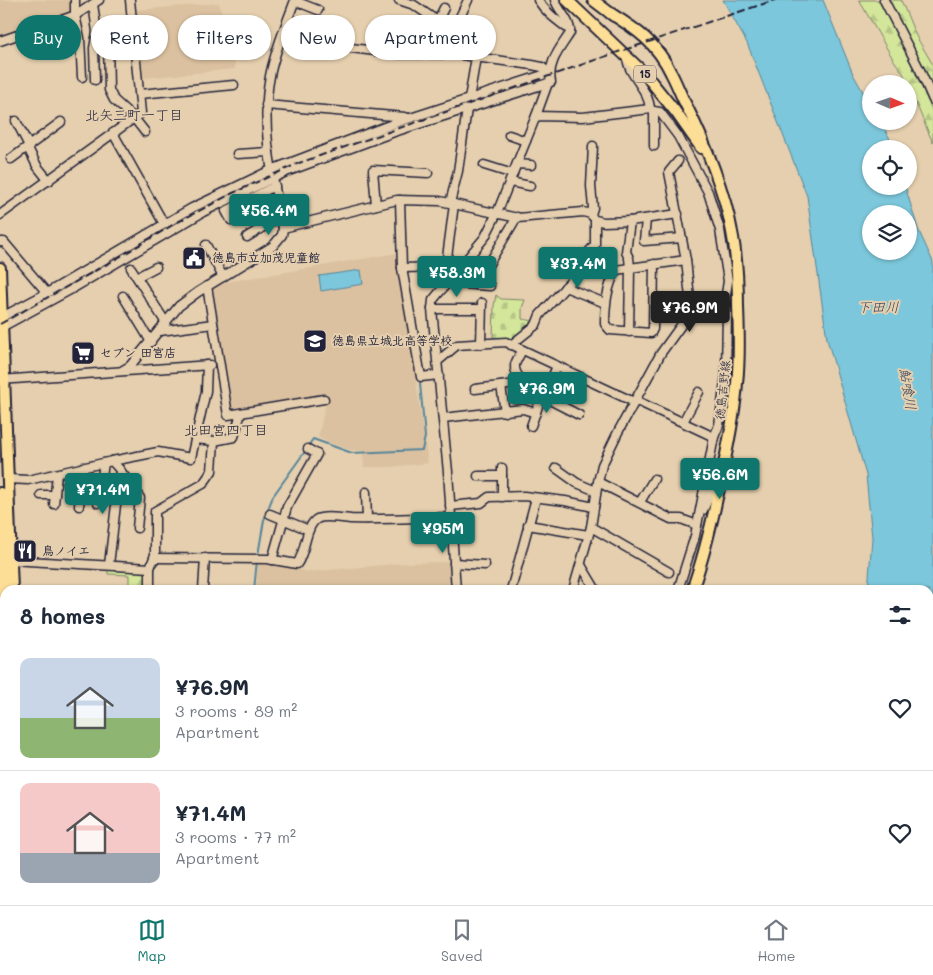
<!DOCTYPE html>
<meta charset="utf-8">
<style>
:root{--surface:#fff;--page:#f2f2f3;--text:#1f2937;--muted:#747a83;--line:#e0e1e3;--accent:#0f766e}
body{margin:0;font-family:Mali,"Klee One",sans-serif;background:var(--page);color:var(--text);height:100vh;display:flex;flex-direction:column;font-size:19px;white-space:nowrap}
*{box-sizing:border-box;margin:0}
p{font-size:16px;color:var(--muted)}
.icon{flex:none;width:28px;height:28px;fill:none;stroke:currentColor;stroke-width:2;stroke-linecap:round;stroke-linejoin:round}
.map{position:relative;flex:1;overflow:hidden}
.sheet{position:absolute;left:0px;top:585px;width:934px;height:320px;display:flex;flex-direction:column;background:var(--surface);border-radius:15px 15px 0 0;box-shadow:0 1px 4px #0004}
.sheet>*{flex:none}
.top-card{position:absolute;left:15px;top:15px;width:500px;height:45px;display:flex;gap:10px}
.needle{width:32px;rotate:92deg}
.fabs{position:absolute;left:862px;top:75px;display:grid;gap:10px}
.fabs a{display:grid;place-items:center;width:55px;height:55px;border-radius:50%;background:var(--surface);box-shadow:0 1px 4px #0004;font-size:25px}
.price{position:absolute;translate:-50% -42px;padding:0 11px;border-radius:5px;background:var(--accent);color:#fff;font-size:16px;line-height:32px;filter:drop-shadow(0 1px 2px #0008)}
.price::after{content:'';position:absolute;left:50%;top:30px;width:15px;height:11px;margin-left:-8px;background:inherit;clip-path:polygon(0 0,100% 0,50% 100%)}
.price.current{background:#222;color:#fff}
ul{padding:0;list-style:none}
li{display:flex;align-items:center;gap:15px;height:125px;padding:0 20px}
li+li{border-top:1px solid var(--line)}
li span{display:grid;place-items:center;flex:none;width:140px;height:100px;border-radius:10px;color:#555}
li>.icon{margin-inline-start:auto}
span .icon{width:60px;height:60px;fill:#fffc;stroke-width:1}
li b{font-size:21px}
h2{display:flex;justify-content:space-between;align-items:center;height:60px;padding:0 20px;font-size:21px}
.pill{padding:0 18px;border-radius:22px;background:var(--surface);box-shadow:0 1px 4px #0004;font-size:18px;line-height:45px}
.pill.current{background:var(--accent);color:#fff}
.dock{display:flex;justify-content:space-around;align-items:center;height:70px;border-top:1px solid var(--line);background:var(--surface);font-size:14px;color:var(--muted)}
.dock a{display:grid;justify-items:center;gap:2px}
.dock .current{color:var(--accent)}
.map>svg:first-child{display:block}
.built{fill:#dbc19f}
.green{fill:url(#green-dots);stroke:#7b846a}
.forest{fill:url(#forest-firs);stroke:#7b846a}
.cemetery{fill:url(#cemetery-stones);stroke:#7b846a}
.water{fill:#7bc7db;stroke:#57859b;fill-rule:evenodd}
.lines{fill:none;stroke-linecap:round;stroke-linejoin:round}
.stream{stroke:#57859b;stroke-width:2}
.minor-casing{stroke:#22223b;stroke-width:11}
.major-casing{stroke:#22223b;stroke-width:14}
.minor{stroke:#e5cfae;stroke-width:8}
.major{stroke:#fcde96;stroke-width:10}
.rail{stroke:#22223b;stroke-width:2;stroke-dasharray:8 4;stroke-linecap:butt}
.labels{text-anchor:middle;stroke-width:4;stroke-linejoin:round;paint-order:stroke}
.shield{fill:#e5cfae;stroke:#5c565e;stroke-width:1}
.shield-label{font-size:11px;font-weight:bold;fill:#22223b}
.poi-label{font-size:12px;font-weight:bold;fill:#22223b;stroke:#e5cfae;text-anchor:start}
.street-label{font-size:12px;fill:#22223b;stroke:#e5cfae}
.neighbourhood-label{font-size:14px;fill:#22223b;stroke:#e5cfae}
.water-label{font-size:14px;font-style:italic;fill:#34435b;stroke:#e5cfae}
</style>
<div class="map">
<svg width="933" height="905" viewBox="0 0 933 905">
<defs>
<pattern id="green-dots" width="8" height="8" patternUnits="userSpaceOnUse" patternTransform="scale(1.25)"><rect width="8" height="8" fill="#d4e69a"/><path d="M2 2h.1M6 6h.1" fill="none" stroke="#b6c586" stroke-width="1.8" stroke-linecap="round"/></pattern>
<pattern id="forest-firs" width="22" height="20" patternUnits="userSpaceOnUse" patternTransform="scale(1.25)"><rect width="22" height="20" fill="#d4e69a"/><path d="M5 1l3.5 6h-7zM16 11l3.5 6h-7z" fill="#b6c586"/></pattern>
<pattern id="cemetery-stones" width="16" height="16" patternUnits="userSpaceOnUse" patternTransform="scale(1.25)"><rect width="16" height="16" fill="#d4e69a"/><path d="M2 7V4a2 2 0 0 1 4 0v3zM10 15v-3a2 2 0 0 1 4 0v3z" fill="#b6c586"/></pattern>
</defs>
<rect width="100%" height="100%" fill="#e5cfae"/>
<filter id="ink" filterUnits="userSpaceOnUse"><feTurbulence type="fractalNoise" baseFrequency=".02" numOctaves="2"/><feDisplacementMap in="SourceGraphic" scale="10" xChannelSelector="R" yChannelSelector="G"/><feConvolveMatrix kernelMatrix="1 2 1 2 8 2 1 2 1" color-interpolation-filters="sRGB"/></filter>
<g filter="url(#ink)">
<g class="built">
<path d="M0 0H73V15L0 38Z"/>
<path d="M219 3 223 20 232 30 235 69 143 78 136 10Z"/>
<path d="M397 253 428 463 390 467H364L363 451 350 450 327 442 318 437 328 394 231 412 211 288 221 283Z"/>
<path d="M258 561 287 566 307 572 405 563 452 562 454 590H256Z"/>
</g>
<path class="green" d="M558 900H774L772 905H556Z"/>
<g class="forest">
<path d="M859 0H882L933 112V143L903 73 893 59Z"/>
<path d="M887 0H901L916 36 933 65 932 91Z"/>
<path d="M108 566 149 570V590H124V587L129 586V575L108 574Z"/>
</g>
<path class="cemetery" d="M496 295 501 299 525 300 522 308V319L534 321 511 342 507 339H493L494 306Z"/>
<g class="water">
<path d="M723 0H823L853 74 871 106V121H880L889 137 893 149H871V186H905L918 229 933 262V732L929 744V590H868L872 538 866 475 827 339 807 196 747 43ZM871 214H909V251H871Z"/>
<path d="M361 270 363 284 321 291 319 276Z"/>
<path d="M783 900H885L883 905H781Z"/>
</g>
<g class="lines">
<g class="stream">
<path d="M308 446 313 439 352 453 422 450 425 437 420 383"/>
<path d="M258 555 264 520 273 496 306 450"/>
<path d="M254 590 257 560"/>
<path d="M115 905 127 900"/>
</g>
<g class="minor-casing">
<g id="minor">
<path d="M75 0V15L80 38 82 77"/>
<path d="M399 0 414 5 443 25 456 29 454 54"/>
<path d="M468 0 458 21 456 29 474 25"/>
<path d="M538 0C546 13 558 21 570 30"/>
<path d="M884 0 920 70 933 100"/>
<path d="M295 1 318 10"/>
<path d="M93 4 97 32 94 48 95 80"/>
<path d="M437 22 444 8"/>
<path d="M108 38 109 90 114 100 134 118 145 132"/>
<path d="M0 41 76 15 99 0"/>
<path d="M281 41 318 44 400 54H454L532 65 542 67 549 73"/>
<path d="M392 53 400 27"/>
<path d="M627 57C628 76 649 89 650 109"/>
<path d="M140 94 234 85"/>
<path d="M469 99 476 57"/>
<path d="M266 105 405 117 408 118"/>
<path d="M536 116 548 83"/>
<path d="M16 121 29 146"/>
<path d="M113 133 164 224"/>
<path d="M509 135 526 141"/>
<path d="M654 146V111"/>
<path d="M28 148 37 166 49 181"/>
<path d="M237 154 269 152"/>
<path d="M11 159 61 122"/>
<path d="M517 164 531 165"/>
<path d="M484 165 513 174"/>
<path d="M510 182 530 186"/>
<path d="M400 200 402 268 421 377 439 375"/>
<path d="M450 203 458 171 467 109"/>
<path d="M376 205 373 170 428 173"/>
<path d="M0 215 141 113 130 0"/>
<path d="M592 216 591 214 593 208 591 186 593 146"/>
<path d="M646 219 644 241 682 238"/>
<path d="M231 220 226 211 275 186"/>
<path d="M283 228 397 200 440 201 518 218 583 212 591 214"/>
<path d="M247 237 281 216"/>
<path d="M0 242H4L47 293"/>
<path d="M206 245 223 277"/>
<path d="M654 264 653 329 651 333 610 330 605 324C605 304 607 288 616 270L686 260"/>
<path d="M553 265 576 266"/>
<path d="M131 268 166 323"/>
<path d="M402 268 445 267"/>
<path d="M137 277 156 267"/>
<path d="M447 283 490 286"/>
<path d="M476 285 517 217"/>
<path d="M207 286 228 415 324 399"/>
<path d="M565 287 605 303"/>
<path d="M443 288 454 204"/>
<path d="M123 296 151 342"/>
<path d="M689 302 725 300"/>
<path d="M432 309H481"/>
<path d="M0 318 47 293 192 208 271 170 395 123 549 73"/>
<path d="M0 328 70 290 203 212 286 172 394 132 551 82C547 63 560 49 570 33 571 20 559 12 555 0"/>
<path d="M160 331 213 324"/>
<path d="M629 332 630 268 629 258 626 252 630 221 678 214"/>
<path d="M481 344 482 303"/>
<path d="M511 345 536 325 540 315 571 281 576 266 595 245V220L604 222 630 221"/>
<path d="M522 350C520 355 516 360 515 365 513 378 534 391 544 397L557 366"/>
<path d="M438 361 457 345 506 342 634 402"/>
<path d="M123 370 130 366 179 306 198 292 273 246 282 235 283 228C273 178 260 127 270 76 275 50 286 25 295 0"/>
<path d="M0 380 210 365"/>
<path d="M501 386 505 412"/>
<path d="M475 389 524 383"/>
<path d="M544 397 579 415"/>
<path d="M635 400 714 437"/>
<path d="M443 418 523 409 536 413"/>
<path d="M683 422 699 392"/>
<path d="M531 426 542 395"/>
<path d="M214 441 234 437 241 413"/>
<path d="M502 468V497"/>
<path d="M556 468 577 483 596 491"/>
<path d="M120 470 140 498 137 528"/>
<path d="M478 476H502"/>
<path d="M8 479 28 480 112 461 158 452 191 458 206 391 207 365"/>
<path d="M598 482 602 465 618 432 661 353 687 317 690 298 686 260 669 172 678 161"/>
<path d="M366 492 367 519"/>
<path d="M41 495H55"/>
<path d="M80 497H90"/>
<path d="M640 502 654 479"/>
<path d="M98 503 104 463"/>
<path d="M54 504 57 474"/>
<path d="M79 506 83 467"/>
<path d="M450 506 481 503 489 497 524 496 565 501 594 507"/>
<path d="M703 510 720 473"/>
<path d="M270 514 309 530"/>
<path d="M528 525 588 535"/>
<path d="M591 527 669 572"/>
<path d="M154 558 268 559 297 564C306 552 305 526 317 519 323 515 343 518 351 519 384 520 418 518 451 517"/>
<path d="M10 560 150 568"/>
<path d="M272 560 287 507 317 454 308 449"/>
<path d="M454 563 485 565"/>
<path d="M109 565 120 470 112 461"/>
<path d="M581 565 596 590"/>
<path d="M150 590V568L155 555V511L203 484 212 471 214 441 195 439"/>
<path d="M203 590 205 558"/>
<path d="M456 590 448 472 432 309 433 300 485 237 497 213 536 116 583 117 650 109 653 111 660 112 678 136 708 192 720 230 728 281 725 300 727 312 726 374 719 425 714 437 695 536 678 590"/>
<path d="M511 590 536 498"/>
<path d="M573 590 591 527 598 482 671 519H681L697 525"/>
<path d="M0 677H5"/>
<path d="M0 713H5"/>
<path d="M0 757H5"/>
<path d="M0 783H5"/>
<path d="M0 869 5 866"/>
<path d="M456 900 457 905"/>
<path d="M465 900 466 905"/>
<path d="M491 900 492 905"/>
<path d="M208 903 247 905"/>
<path d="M525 905 527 900"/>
</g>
</g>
<g class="major-casing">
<g id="major">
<path d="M567 0 645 74 675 111 701 148"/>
<path d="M593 0 614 16"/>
<path d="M610 13C636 29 657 43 671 73 677 84 681 96 687 107 705 143 725 192 732 232 737 257 738 282 738 307 739 332 740 358 737 383 735 412 729 441 723 469 715 510 706 551 692 590"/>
<path d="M0 268 12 590"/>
<path d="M0 493 5 672"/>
<path d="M12 900V905"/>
<path d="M20 900V905"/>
<path d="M539 905 541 900"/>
</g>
</g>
<use href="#minor" class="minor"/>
<use href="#major" class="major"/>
<path class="rail" d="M0 324 111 262 176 223 233 193 299 163 621 51 775 0"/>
</g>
</g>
<defs>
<g id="civic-square" transform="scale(1.25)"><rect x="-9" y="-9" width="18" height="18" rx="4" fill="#22223b" stroke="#e5cfae"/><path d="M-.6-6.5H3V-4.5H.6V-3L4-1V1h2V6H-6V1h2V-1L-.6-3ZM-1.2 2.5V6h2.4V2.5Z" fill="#fff"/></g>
<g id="school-square" transform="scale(1.25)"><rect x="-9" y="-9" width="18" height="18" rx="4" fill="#22223b" stroke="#e5cfae"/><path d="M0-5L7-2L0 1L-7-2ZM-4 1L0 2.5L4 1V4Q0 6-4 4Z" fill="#fff"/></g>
<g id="supermarket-square" transform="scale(1.25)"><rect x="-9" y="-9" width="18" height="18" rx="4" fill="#22223b" stroke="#e5cfae"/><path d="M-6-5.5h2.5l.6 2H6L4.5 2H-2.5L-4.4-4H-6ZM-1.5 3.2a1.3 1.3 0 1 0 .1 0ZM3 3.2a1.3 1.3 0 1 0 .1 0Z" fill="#fff"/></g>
<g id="restaurant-square" transform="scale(1.25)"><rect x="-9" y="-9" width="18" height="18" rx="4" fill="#22223b" stroke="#e5cfae"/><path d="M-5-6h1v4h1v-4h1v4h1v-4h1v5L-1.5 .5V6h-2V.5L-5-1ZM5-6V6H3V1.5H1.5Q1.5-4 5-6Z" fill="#fff"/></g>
</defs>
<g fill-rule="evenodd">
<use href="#civic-square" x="194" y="258"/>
<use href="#school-square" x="315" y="341"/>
<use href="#supermarket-square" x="83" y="353"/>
<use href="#restaurant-square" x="25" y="551"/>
</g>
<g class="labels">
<rect class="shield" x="634" y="65.5" width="22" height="17" rx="4"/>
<g class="shield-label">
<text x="645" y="78">15</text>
</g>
<g class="poi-label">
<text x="212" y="262">徳島市立加茂児童館</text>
<text x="332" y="345">徳島県立城北高等学校</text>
<text x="100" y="357">セブン 田宮店</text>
<text x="42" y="555">鳥ノイエ</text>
</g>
<g class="street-label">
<text transform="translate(723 390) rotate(-84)" y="4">徳島吉野線</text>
</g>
<g class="neighbourhood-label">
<text x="134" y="120">北矢三町一丁目</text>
<text x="226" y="435">北田宮四丁目</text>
</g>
<g class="water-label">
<text x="878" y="312">下田川</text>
<text transform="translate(908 389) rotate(81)" y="5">鮎喰川</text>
</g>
</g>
</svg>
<div class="fabs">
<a><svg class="needle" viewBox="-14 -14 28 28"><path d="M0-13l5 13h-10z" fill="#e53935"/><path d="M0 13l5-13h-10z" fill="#747a83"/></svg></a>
<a><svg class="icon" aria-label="locate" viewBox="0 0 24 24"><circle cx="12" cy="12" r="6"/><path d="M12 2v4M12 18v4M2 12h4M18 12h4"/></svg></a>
<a><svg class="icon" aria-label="layers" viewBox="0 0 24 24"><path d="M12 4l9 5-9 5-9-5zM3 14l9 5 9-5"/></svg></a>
</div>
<b class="price" style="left:269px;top:236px">¥56.4M</b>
<b class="price" style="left:578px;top:289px">¥37.4M</b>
<b class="price" style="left:457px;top:298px">¥58.3M</b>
<b class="price current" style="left:690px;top:333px">¥76.9M</b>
<b class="price" style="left:547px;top:414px">¥76.9M</b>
<b class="price" style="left:720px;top:500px">¥56.6M</b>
<b class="price" style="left:103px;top:515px">¥71.4M</b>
<b class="price" style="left:443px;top:554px">¥95M</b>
<div class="top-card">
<a class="pill current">Buy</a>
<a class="pill">Rent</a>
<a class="pill">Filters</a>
<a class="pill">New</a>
<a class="pill">Apartment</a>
</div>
<section class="sheet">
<h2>8 homes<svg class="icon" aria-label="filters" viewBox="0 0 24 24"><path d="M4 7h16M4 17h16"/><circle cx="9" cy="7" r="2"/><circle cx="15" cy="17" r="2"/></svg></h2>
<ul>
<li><span style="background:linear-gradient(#c9d6e8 60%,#8fb573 0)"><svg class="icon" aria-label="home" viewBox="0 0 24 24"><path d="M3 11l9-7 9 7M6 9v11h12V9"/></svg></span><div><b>¥76.9M</b><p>3 rooms · 89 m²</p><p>Apartment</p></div><svg class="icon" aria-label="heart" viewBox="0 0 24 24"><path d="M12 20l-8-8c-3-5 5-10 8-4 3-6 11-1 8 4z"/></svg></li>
<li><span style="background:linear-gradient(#f6c9c9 70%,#9aa5b1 0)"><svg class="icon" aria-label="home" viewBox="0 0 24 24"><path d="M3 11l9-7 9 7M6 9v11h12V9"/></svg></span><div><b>¥71.4M</b><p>3 rooms · 77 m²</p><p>Apartment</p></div><svg class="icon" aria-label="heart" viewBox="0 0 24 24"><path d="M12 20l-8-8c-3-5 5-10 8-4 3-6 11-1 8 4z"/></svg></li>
</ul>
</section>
</div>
<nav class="dock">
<a class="current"><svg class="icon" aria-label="map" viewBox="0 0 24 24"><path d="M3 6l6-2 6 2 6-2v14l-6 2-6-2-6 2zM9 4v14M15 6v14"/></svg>Map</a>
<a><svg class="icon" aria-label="saved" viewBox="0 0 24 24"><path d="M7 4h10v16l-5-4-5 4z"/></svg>Saved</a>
<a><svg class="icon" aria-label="home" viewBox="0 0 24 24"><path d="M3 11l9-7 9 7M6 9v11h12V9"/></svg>Home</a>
</nav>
